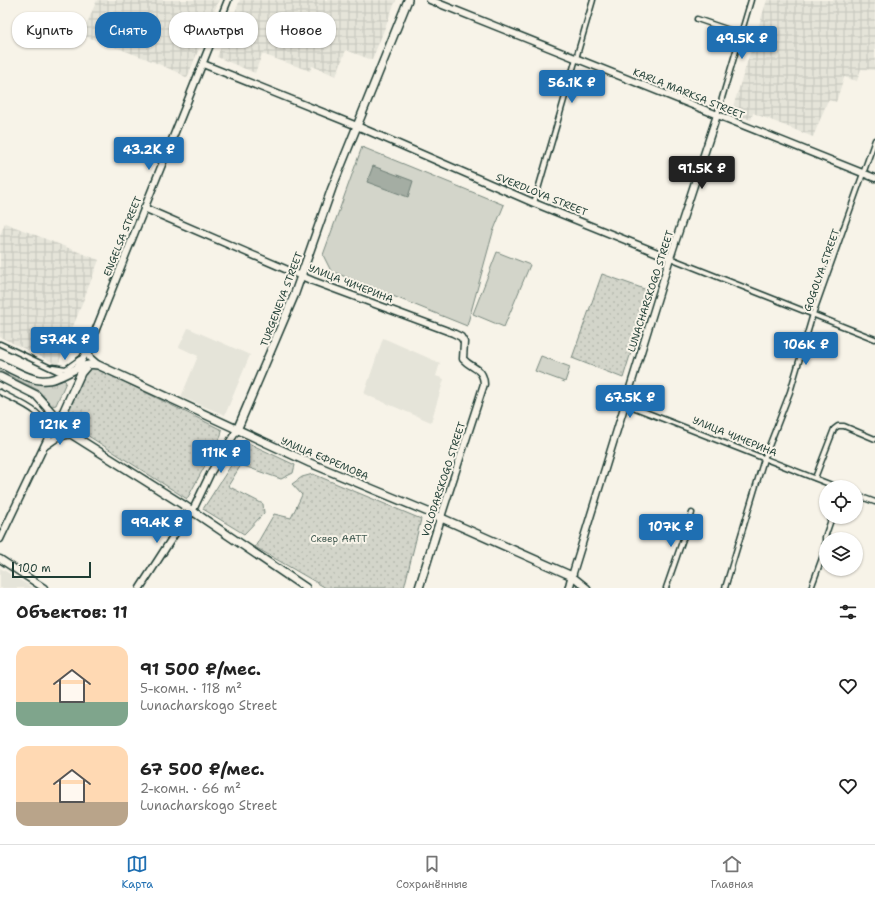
<!DOCTYPE html>
<html lang="ru">
<meta charset="utf-8">
<style>
:root{--surface:#fff;--page:#f2f2f2;--text:#222;--muted:#767676;--line:#e0e0e0;--accent:#1f6fb2}
body{margin:0;font-family:"Shantell Sans",sans-serif;background:var(--page);color:var(--text);height:100vh;display:flex;flex-direction:column;font-size:15px;white-space:nowrap}
*{box-sizing:border-box;margin:0}
p{font-size:13px;color:var(--muted)}
.icon{flex:none;width:22px;height:22px;fill:none;stroke:currentColor;stroke-width:2;stroke-linecap:round;stroke-linejoin:round}
.map{position:relative;height:588px;overflow:hidden}
.panel{display:flex;flex-direction:column;background:var(--surface);flex:1}
.panel>*{flex:none}
.guide{position:absolute;left:12px;top:12px;width:400px;height:36px;display:flex;gap:8px}
.controls{position:absolute;left:819px;top:480px;display:grid;gap:8px}
.controls a{display:grid;place-items:center;width:44px;height:44px;border-radius:50%;background:var(--surface);box-shadow:0 1px 3px #0004;font-size:20px}
.scale{position:absolute;left:12px;bottom:10px;width:79px;box-sizing:border-box;padding-left:4px;border:2px solid #1f3d34;border-top:0;font-size:11px;line-height:14px;white-space:nowrap;color:#1f3d34;-webkit-text-stroke:3px #f7f3e8;paint-order:stroke}
.price{position:absolute;translate:-50% -34px;padding:0 9px;border-radius:4px;background:var(--accent);color:#fff;font-size:13px;line-height:26px;filter:drop-shadow(0 1px 2px #0008)}
.price::after{content:'';position:absolute;left:50%;top:24px;width:12px;height:9px;margin-left:-6px;background:inherit;clip-path:polygon(0 0,100% 0,50% 100%)}
.price.current{background:#222;color:#fff}
ul{padding:0;list-style:none}
li{display:flex;align-items:center;gap:12px;height:100px;padding:0 16px}
li span{display:grid;place-items:center;flex:none;width:112px;height:80px;border-radius:12px;color:#555}
li>.icon{margin-inline-start:auto}
span .icon{width:48px;height:48px;fill:#fffc;stroke-width:1}
li b{font-size:17px}
h2{display:flex;justify-content:space-between;align-items:center;height:48px;padding:0 16px;font-size:17px}
.chip{padding:0 14px;border-radius:16px;background:var(--surface);box-shadow:0 1px 3px #0004;font-size:14px;line-height:36px}
.chip.current{background:var(--accent);color:#fff}
.dock{display:flex;justify-content:space-around;align-items:center;height:56px;border-top:1px solid var(--line);background:var(--surface);font-size:11px;color:var(--muted)}
.dock a{display:grid;justify-items:center;gap:2px}
.dock .current{color:var(--accent)}
.map>svg:first-child{display:block}
.built{fill:#e5e4d9}
.industrial{fill:url(#industrial-grid)}
.grass{fill:url(#grass-tufts);stroke:#79897f}
.park{fill:url(#park-dots);stroke:#79897f}
.pitch{fill:#d3d5ca;stroke:#79897f}
.water{fill:#a4ada3;stroke:#6f8077}
.lines{fill:none;stroke-linecap:round;stroke-linejoin:round}
.street-casing{stroke:#1f3d34;stroke-width:7}
.secondary-casing{stroke:#1f3d34;stroke-width:9}
.primary-casing{stroke:#1f3d34;stroke-width:10}
.street{stroke:#f7f3e8;stroke-width:4}
.secondary{stroke:#f7f3e8;stroke-width:6}
.primary{stroke:#f7f3e8;stroke-width:7}
.labels{text-anchor:middle;stroke-width:4;stroke-linejoin:round;paint-order:stroke}
.street-label{font-size:10px;fill:#1f3d34;stroke:#f7f3e8}
.park-label{font-size:10px;fill:#435b52;stroke:#f7f3e8}
</style>
<div class="map">
<svg width="875" height="588" viewBox="0 0 875 588">
<defs>
<pattern id="industrial-grid" width="8" height="8" patternUnits="userSpaceOnUse"><rect width="8" height="8" fill="#e5e4d9"/><path d="M0 4h8M4 0v8" fill="none" stroke="#c4c4bb"/></pattern>
<pattern id="grass-tufts" width="24" height="20" patternUnits="userSpaceOnUse"><rect width="24" height="20" fill="#d3d5ca"/><path d="M3 7l-1-3M5 7V3M7 7l1-3M15 17l-1-3M17 17v-4M19 17l1-3" fill="none" stroke="#b5b8ae"/></pattern>
<pattern id="park-dots" width="8" height="8" patternUnits="userSpaceOnUse"><rect width="8" height="8" fill="#d3d5ca"/><path d="M2 2h.1M6 6h.1" fill="none" stroke="#b5b8ae" stroke-width="1.8" stroke-linecap="round"/></pattern>
</defs>
<rect width="100%" height="100%" fill="#f7f3e8"/>
<filter id="ink" filterUnits="userSpaceOnUse"><feTurbulence type="fractalNoise" baseFrequency=".025" numOctaves="2"/><feDisplacementMap in="SourceGraphic" scale="8" xChannelSelector="R" yChannelSelector="G"/><feConvolveMatrix kernelMatrix="1 2 1 2 8 2 1 2 1" color-interpolation-filters="sRGB"/></filter>
<g filter="url(#ink)">
<g class="built">
<path d="M188 328 250 355 225 415 181 397 198 356 179 347Z"/>
<path d="M383 338 440 363 436 376 444 379 431 422 364 394Z"/>
<path d="M0 568 33 588H0Z"/>
</g>
<g class="industrial">
<path d="M97 0H219L187 78 179 73 147 59 82 35Z"/>
<path d="M240 0H396L372 60 346 50 336 76 312 66 310 71 262 54 255 73 217 57Z"/>
<path d="M767 0H875V70L861 69 857 81 844 77 836 102 828 100 813 137 753 113 751 120 731 113Z"/>
<path d="M5 223 99 260 58 365 0 337V235Z"/>
</g>
<path class="grass" d="M0 367C24 378 37 389 64 380L66 382 56 405 52 406 38 390 0 371Z"/>
<g class="park">
<path d="M602 274 650 291 623 378 572 358Z"/>
<path d="M90 368H96L222 430 221 436 187 499 68 423 65 412 86 370Z"/>
<path d="M246 442 295 465 293 473 281 479 241 465 228 486 263 504 264 513 244 534 203 509Z"/>
<path d="M313 474 421 519 404 588H326L255 547 274 514 291 518 302 495 292 484 302 477Z"/>
</g>
<g class="pitch">
<path d="M362 147 504 205 493 232 467 326 331 271 323 255Z"/>
<path d="M497 252 530 265 504 327 473 314Z"/>
<path d="M541 356 570 367 565 382 535 371Z"/>
</g>
<path class="water" d="M373 166 413 181 408 197 367 182Z"/>
<g class="lines">
<g class="street-casing">
<g id="street">
<path d="M697 19 741 34"/>
<path d="M717 115 751 0"/>
<path d="M534 203 593 0"/>
<path d="M670 258 875 339"/>
<path d="M0 344 57 371 65 373"/>
<path d="M53 367 66 369 80 359"/>
<path d="M0 392C17 402 48 411 47 434"/>
<path d="M625 404 837 487"/>
<path d="M815 478 834 429 838 426H844L875 439"/>
<path d="M856 495 875 502"/>
<path d="M666 588 692 513"/>
<path d="M725 588 764 459 790 392 813 314 875 140"/>
<path d="M811 588 825 550V537L832 517"/>
</g>
</g>
<g class="secondary-casing">
<g id="secondary">
<path d="M430 0 875 178"/>
<path d="M203 64 357 126 534 203 670 258"/>
<path d="M144 208 313 281 453 333 461 337 464 342 463 359C473 370 483 367 484 384L441 517"/>
<path d="M88 349 90 358 98 365"/>
<path d="M78 367 88 349 228 0"/>
<path d="M45 446 58 437 71 434"/>
<path d="M0 539 49 436 51 423 48 408"/>
<path d="M0 559 44 588"/>
<path d="M140 588 176 532 192 512 211 472 237 430"/>
<path d="M587 588 572 576 670 258 717 115"/>
</g>
</g>
<g class="primary-casing">
<g id="primary">
<path d="M0 364C12 369 27 379 40 380 62 383 77 361 98 365L310 463 428 512 572 576 569 588"/>
<path d="M0 377 36 395 71 434 182 504 306 588"/>
<path d="M63 426 61 417 81 373 87 366"/>
<path d="M237 430 294 296 332 188 408 0"/>
<path d="M419 588 441 517"/>
</g>
</g>
<use href="#street" class="street"/>
<use href="#secondary" class="secondary"/>
<use href="#primary" class="primary"/>
</g>
</g>
<g class="labels">
<g class="street-label">
<text transform="translate(689 93) rotate(22)" y="4">KARLA MARKSA STREET</text>
<text transform="translate(542 194) rotate(22)" y="4">SVERDLOVA STREET</text>
<text transform="translate(122 236) rotate(-68)" y="4">ENGELSA STREET</text>
<text transform="translate(821 270) rotate(-70)" y="4">GOGOLYA STREET</text>
<text transform="translate(351 283) rotate(21)" y="4">УЛИЦА ЧИЧЕРИНА</text>
<text transform="translate(650 291) rotate(-72)" y="4">LUNACHARSKOGO STREET</text>
<text transform="translate(281 299) rotate(-69)" y="4">TURGENEVA STREET</text>
<text transform="translate(735 436) rotate(22)" y="4">УЛИЦА ЧИЧЕРИНА</text>
<text transform="translate(325 458) rotate(23)" y="4">УЛИЦА ЕФРЕМОВА</text>
<text transform="translate(443 479) rotate(-72)" y="4">VOLODARSKOGO STREET</text>
</g>
<g class="park-label">
<text x="339" y="542">Сквер ААТТ</text>
</g>
</g>
</svg>
<div class="controls">
<a><svg class="icon" aria-label="locate" viewBox="0 0 24 24"><circle cx="12" cy="12" r="6"/><path d="M12 2v4M12 18v4M2 12h4M18 12h4"/></svg></a>
<a><svg class="icon" aria-label="layers" viewBox="0 0 24 24"><path d="M12 4l9 5-9 5-9-5zM3 14l9 5 9-5"/></svg></a>
</div>
<div class="scale">100 m</div>
<b class="price" style="left:742px;top:60px">49.5K ₽</b>
<b class="price" style="left:572px;top:104px">56.1K ₽</b>
<b class="price" style="left:149px;top:171px">43.2K ₽</b>
<b class="price current" style="left:702px;top:190px">91.5K ₽</b>
<b class="price" style="left:65px;top:361px">57.4K ₽</b>
<b class="price" style="left:806px;top:366px">106K ₽</b>
<b class="price" style="left:630px;top:419px">67.5K ₽</b>
<b class="price" style="left:60px;top:446px">121K ₽</b>
<b class="price" style="left:221px;top:474px">111K ₽</b>
<b class="price" style="left:157px;top:544px">99.4K ₽</b>
<b class="price" style="left:671px;top:548px">107K ₽</b>
<div class="guide">
<a class="chip">Купить</a>
<a class="chip current">Снять</a>
<a class="chip">Фильтры</a>
<a class="chip">Новое</a>
</div>
</div>
<section class="panel">
<h2>Объектов: 11<svg class="icon" aria-label="filters" viewBox="0 0 24 24"><path d="M4 7h16M4 17h16"/><circle cx="9" cy="7" r="2"/><circle cx="15" cy="17" r="2"/></svg></h2>
<ul>
<li><span style="background:linear-gradient(#ffd9b3 70%,#7fa58c 0)"><svg class="icon" aria-label="home" viewBox="0 0 24 24"><path d="M3 11l9-7 9 7M6 9v11h12V9"/></svg></span><div><b>91 500 ₽/мес.</b><p>5-комн. · 118 m²</p><p>Lunacharskogo Street</p></div><svg class="icon" aria-label="heart" viewBox="0 0 24 24"><path d="M12 20l-8-8c-3-5 5-10 8-4 3-6 11-1 8 4z"/></svg></li>
<li><span style="background:linear-gradient(#ffd9b3 70%,#b9a48a 0)"><svg class="icon" aria-label="home" viewBox="0 0 24 24"><path d="M3 11l9-7 9 7M6 9v11h12V9"/></svg></span><div><b>67 500 ₽/мес.</b><p>2-комн. · 66 m²</p><p>Lunacharskogo Street</p></div><svg class="icon" aria-label="heart" viewBox="0 0 24 24"><path d="M12 20l-8-8c-3-5 5-10 8-4 3-6 11-1 8 4z"/></svg></li>
</ul>
</section>
<nav class="dock">
<a class="current"><svg class="icon" aria-label="map" viewBox="0 0 24 24"><path d="M3 6l6-2 6 2 6-2v14l-6 2-6-2-6 2zM9 4v14M15 6v14"/></svg>Карта</a>
<a><svg class="icon" aria-label="saved" viewBox="0 0 24 24"><path d="M7 4h10v16l-5-4-5 4z"/></svg>Сохранённые</a>
<a><svg class="icon" aria-label="home" viewBox="0 0 24 24"><path d="M3 11l9-7 9 7M6 9v11h12V9"/></svg>Главная</a>
</nav>
